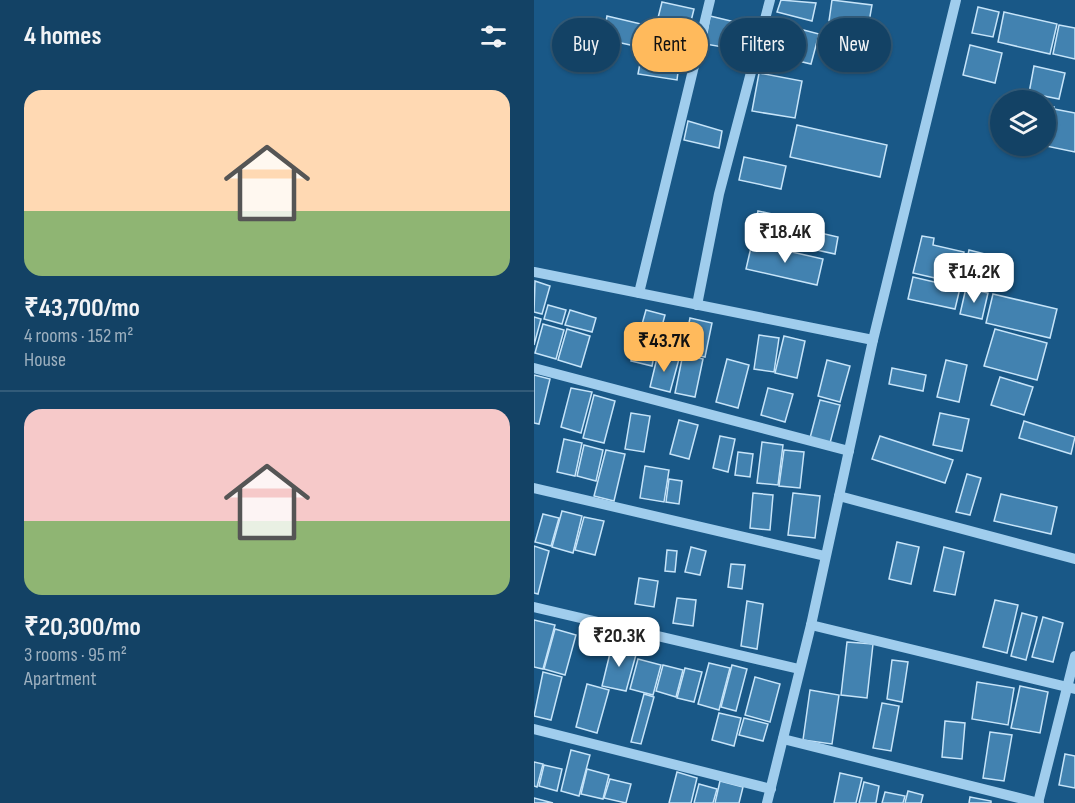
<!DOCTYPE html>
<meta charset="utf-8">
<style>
:root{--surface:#134265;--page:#1c496b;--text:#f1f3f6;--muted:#9db0bf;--line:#325b79;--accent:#ffba5c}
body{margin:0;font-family:"Sofia Sans Condensed",sans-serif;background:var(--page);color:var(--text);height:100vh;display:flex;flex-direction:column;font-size:22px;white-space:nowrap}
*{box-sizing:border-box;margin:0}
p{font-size:20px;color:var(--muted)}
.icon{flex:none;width:33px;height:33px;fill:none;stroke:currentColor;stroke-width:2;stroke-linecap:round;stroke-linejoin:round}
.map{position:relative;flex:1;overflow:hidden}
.side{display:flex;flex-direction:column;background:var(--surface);width:534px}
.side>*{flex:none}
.guide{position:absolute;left:18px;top:18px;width:432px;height:54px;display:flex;gap:12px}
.tools{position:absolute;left:456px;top:90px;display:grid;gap:12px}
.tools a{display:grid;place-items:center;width:66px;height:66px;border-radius:50%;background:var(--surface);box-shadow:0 2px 4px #0004,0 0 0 2px var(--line);font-size:30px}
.price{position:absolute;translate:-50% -51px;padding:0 14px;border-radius:12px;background:#fff;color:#222;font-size:20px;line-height:39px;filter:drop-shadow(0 2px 3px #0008)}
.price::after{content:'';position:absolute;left:50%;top:36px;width:18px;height:14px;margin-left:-9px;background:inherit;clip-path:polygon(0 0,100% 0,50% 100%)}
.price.selected{background:var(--accent);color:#111}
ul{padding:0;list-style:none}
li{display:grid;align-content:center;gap:12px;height:318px;padding:0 24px}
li+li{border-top:2px solid var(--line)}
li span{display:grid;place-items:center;height:186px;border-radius:18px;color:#555}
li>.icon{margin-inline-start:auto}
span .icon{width:108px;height:108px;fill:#fffc;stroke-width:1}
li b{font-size:26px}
h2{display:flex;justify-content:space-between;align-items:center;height:72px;padding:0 24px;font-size:26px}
.tag{padding:0 21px;border-radius:27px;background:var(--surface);box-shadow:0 2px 4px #0004,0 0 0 2px var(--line);font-size:21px;line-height:54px}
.tag.selected{background:var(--accent);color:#111}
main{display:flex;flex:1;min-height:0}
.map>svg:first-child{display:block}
.building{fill:#4282b0;stroke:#c6e4f9;stroke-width:1.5}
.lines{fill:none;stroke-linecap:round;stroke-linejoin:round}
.minor{stroke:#a0cded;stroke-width:10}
</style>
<main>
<section class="side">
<h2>4 homes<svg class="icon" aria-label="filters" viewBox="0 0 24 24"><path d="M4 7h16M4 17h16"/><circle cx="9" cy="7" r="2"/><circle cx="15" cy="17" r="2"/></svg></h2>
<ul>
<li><span style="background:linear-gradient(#ffd9b3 65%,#8fb573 0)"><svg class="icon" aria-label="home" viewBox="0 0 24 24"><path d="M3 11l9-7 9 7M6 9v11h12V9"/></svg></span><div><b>₹43,700/mo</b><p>4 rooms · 152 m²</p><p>House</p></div></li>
<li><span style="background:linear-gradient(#f6c9c9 60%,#8fb573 0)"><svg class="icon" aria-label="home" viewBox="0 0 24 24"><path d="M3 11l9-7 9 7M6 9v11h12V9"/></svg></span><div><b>₹20,300/mo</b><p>3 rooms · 95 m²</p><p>Apartment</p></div></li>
</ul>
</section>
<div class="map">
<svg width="541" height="803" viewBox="0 0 541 803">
<rect width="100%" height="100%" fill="#195887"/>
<g class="building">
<path d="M247 0 282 3 278 21 243 12Z"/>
<path d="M298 0 338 5 334 28 295 21Z"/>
<path d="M128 2 160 9 154 33 122 26Z"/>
<path d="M444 7 465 12 459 37 438 33Z"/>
<path d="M470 12 523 24 516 54 464 42Z"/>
<path d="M73 16 124 28 119 50 69 39Z"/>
<path d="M176 16 218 26 212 51 171 44Z"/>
<path d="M239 22 285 34 277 64 231 53Z"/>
<path d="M525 25 541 28V59L519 54Z"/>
<path d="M436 45 468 53 461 83 429 75Z"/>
<path d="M107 58 145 64 143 80 104 74Z"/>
<path d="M500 66 531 73 525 99 495 93Z"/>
<path d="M225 73 268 81 261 118 218 111Z"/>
<path d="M512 106 520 107 512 142Z"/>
<path d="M520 109 541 113V152L512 146Z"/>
<path d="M154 121 188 131 185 148 150 140Z"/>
<path d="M263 125 353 145 346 177 256 157Z"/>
<path d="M210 157 252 166 247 189 205 180Z"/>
<path d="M224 211 284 224 282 232 304 237 301 254 219 236Z"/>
<path d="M388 236 400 238 399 245 430 252 423 283 379 273Z"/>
<path d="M218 243 289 259 283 285 212 269Z"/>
<path d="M435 250 459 256 452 287 428 282Z"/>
<path d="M379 277 426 288 421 309 374 299Z"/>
<path d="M1 281 16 286 8 314 0 312Z"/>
<path d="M432 288 454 293 448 319 426 314Z"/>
<path d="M459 294 523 309 516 338 452 323Z"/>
<path d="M14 305 32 310 28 324 10 319Z"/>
<path d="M36 310 62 318 58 332 31 325Z"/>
<path d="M112 310 131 315 122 348 103 342Z"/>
<path d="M0 317 7 319 0 345Z"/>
<path d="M156 318 178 323 171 357 149 352Z"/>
<path d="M9 324 30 330 22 359 1 353Z"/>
<path d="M33 329 56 336 47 367 24 360Z"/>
<path d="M461 329 513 343 503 380 450 366Z"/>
<path d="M225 335 245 338 240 372 220 369Z"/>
<path d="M250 336 271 341 263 378 241 373Z"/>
<path d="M100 347 121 351 118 366 97 361Z"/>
<path d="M124 354 145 359 136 392 116 387Z"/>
<path d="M149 354 169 359 161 397 141 393Z"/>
<path d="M193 359 215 365 204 408 182 402Z"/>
<path d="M293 360 316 366 306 402 284 396Z"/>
<path d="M412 360 433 365 425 402 403 397Z"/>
<path d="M358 368 392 375 389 391 355 384Z"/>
<path d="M0 375 16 379 5 424 0 423Z"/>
<path d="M466 377 499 387 490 415 457 405Z"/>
<path d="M37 388 58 392 47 433 27 427Z"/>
<path d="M234 388 259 394 251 422 227 415Z"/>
<path d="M60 395 81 401 70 443 49 438Z"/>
<path d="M286 400 306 405 296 443 276 438Z"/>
<path d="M97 413 116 416 110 452 91 449Z"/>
<path d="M406 413 435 419 428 451 399 445Z"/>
<path d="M145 420 164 425 155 459 136 454Z"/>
<path d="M490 421 541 437 537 454 485 438Z"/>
<path d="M186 436 201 439 194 472 179 468Z"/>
<path d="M346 436 419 460 411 483 338 459Z"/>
<path d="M30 439 48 443 41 476 23 472Z"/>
<path d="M228 442 249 445 244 485 223 483Z"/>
<path d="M50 445 69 450 62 481 43 476Z"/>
<path d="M72 450 91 454 80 501 60 496Z"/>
<path d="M250 450 270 452 266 488 245 486Z"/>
<path d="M204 452 219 454 216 477 201 475Z"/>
<path d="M111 466 135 470 130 502 106 498Z"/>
<path d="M433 474 447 478 436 515 422 512Z"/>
<path d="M135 479 148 481 145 504 132 502Z"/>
<path d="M219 493 239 495 236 530 216 528Z"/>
<path d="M259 493 286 496 281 538 254 535Z"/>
<path d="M467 494 523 507 517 534 460 521Z"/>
<path d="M28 511 48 516 39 553 18 547Z"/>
<path d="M9 514 25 518 17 546 1 542Z"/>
<path d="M50 517 70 521 61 555 41 550Z"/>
<path d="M363 542 385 547 377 584 355 579Z"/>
<path d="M0 546 15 551 4 594 0 593Z"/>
<path d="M157 547 172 551 166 575 151 572Z"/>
<path d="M410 547 430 552 421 595 400 591Z"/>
<path d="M133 550 143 551 141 572 131 571Z"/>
<path d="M197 564 211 565 208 589 194 587Z"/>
<path d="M105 578 124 581 120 607 101 604Z"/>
<path d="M143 598 162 600 159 626 139 623Z"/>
<path d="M461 600 484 605 473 653 449 647Z"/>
<path d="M213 601 229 604 223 649 207 646Z"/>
<path d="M488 613 503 617 492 660 477 656Z"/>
<path d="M509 617 529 623 519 662 498 657Z"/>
<path d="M0 620 21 625 9 669 0 667Z"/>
<path d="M21 629 42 635 31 675 10 669Z"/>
<path d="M313 642 339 644 333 698 307 695Z"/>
<path d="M78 645 103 651 92 691 68 686Z"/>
<path d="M104 659 127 665 119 695 96 689Z"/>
<path d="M358 660 374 662 368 702 353 699Z"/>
<path d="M175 663 196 668 185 710 164 704Z"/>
<path d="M129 665 149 670 142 697 122 691Z"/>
<path d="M198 665 213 669 202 711 187 707Z"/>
<path d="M151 668 168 672 160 702 143 698Z"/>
<path d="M9 672 28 677 17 720 0 716Z"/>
<path d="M221 677 246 684 236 722 211 715Z"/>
<path d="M443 682 480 688 474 725 438 719Z"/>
<path d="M53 684 75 690 63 733 42 727Z"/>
<path d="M486 686 514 692 506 733 477 728Z"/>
<path d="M276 690 305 695 298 744 269 740Z"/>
<path d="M110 694 120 697 107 744 97 742Z"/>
<path d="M348 703 365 706 357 751 339 748Z"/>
<path d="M185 713 207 718 200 746 178 740Z"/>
<path d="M210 718 234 724 229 741 205 735Z"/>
<path d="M411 721 431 723 428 759 408 757Z"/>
<path d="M456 732 478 735 470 781 449 778Z"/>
<path d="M37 750 56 755 45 796 27 791Z"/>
<path d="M531 754 541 756V788L525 785Z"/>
<path d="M0 762 9 764 3 787 0 786Z"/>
<path d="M10 765 28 769 23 791 5 786Z"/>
<path d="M53 769 75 775 69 799 47 794Z"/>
<path d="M143 772 163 778 157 803H135Z"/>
<path d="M306 773 328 778 322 803H300Z"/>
<path d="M76 779 97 784 92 803 70 798Z"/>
<path d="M186 781 209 787 205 803H181Z"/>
<path d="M330 782 345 786 342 803H325Z"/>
<path d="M165 784 183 789 179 803H160Z"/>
<path d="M374 791 389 795 387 803H371Z"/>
<path d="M351 792 371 796 369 803H348Z"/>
<path d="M436 797 457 801V803H435Z"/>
<path d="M0 798 19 803H0Z"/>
</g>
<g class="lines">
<g class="minor">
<path d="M0 272 339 340"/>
<path d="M105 293 176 0"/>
<path d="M163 305 185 194 236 0"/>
<path d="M0 368 315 451"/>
<path d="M0 488 291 556"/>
<path d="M305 496 541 559"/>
<path d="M0 607 265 669"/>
<path d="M277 625 541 689"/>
<path d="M0 729 237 789"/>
<path d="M249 739 505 803"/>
<path d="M233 803 277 625 339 340 422 0"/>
<path d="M504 803 541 656"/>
</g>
</g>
</svg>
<div class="tools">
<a><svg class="icon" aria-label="layers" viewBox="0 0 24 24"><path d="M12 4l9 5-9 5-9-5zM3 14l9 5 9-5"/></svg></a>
</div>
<b class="price" style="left:251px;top:264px">₹18.4K</b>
<b class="price" style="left:440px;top:304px">₹14.2K</b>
<b class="price selected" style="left:130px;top:373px">₹43.7K</b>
<b class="price" style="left:85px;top:668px">₹20.3K</b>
<div class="guide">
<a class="tag">Buy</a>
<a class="tag selected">Rent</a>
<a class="tag">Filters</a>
<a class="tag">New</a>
</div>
</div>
</main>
